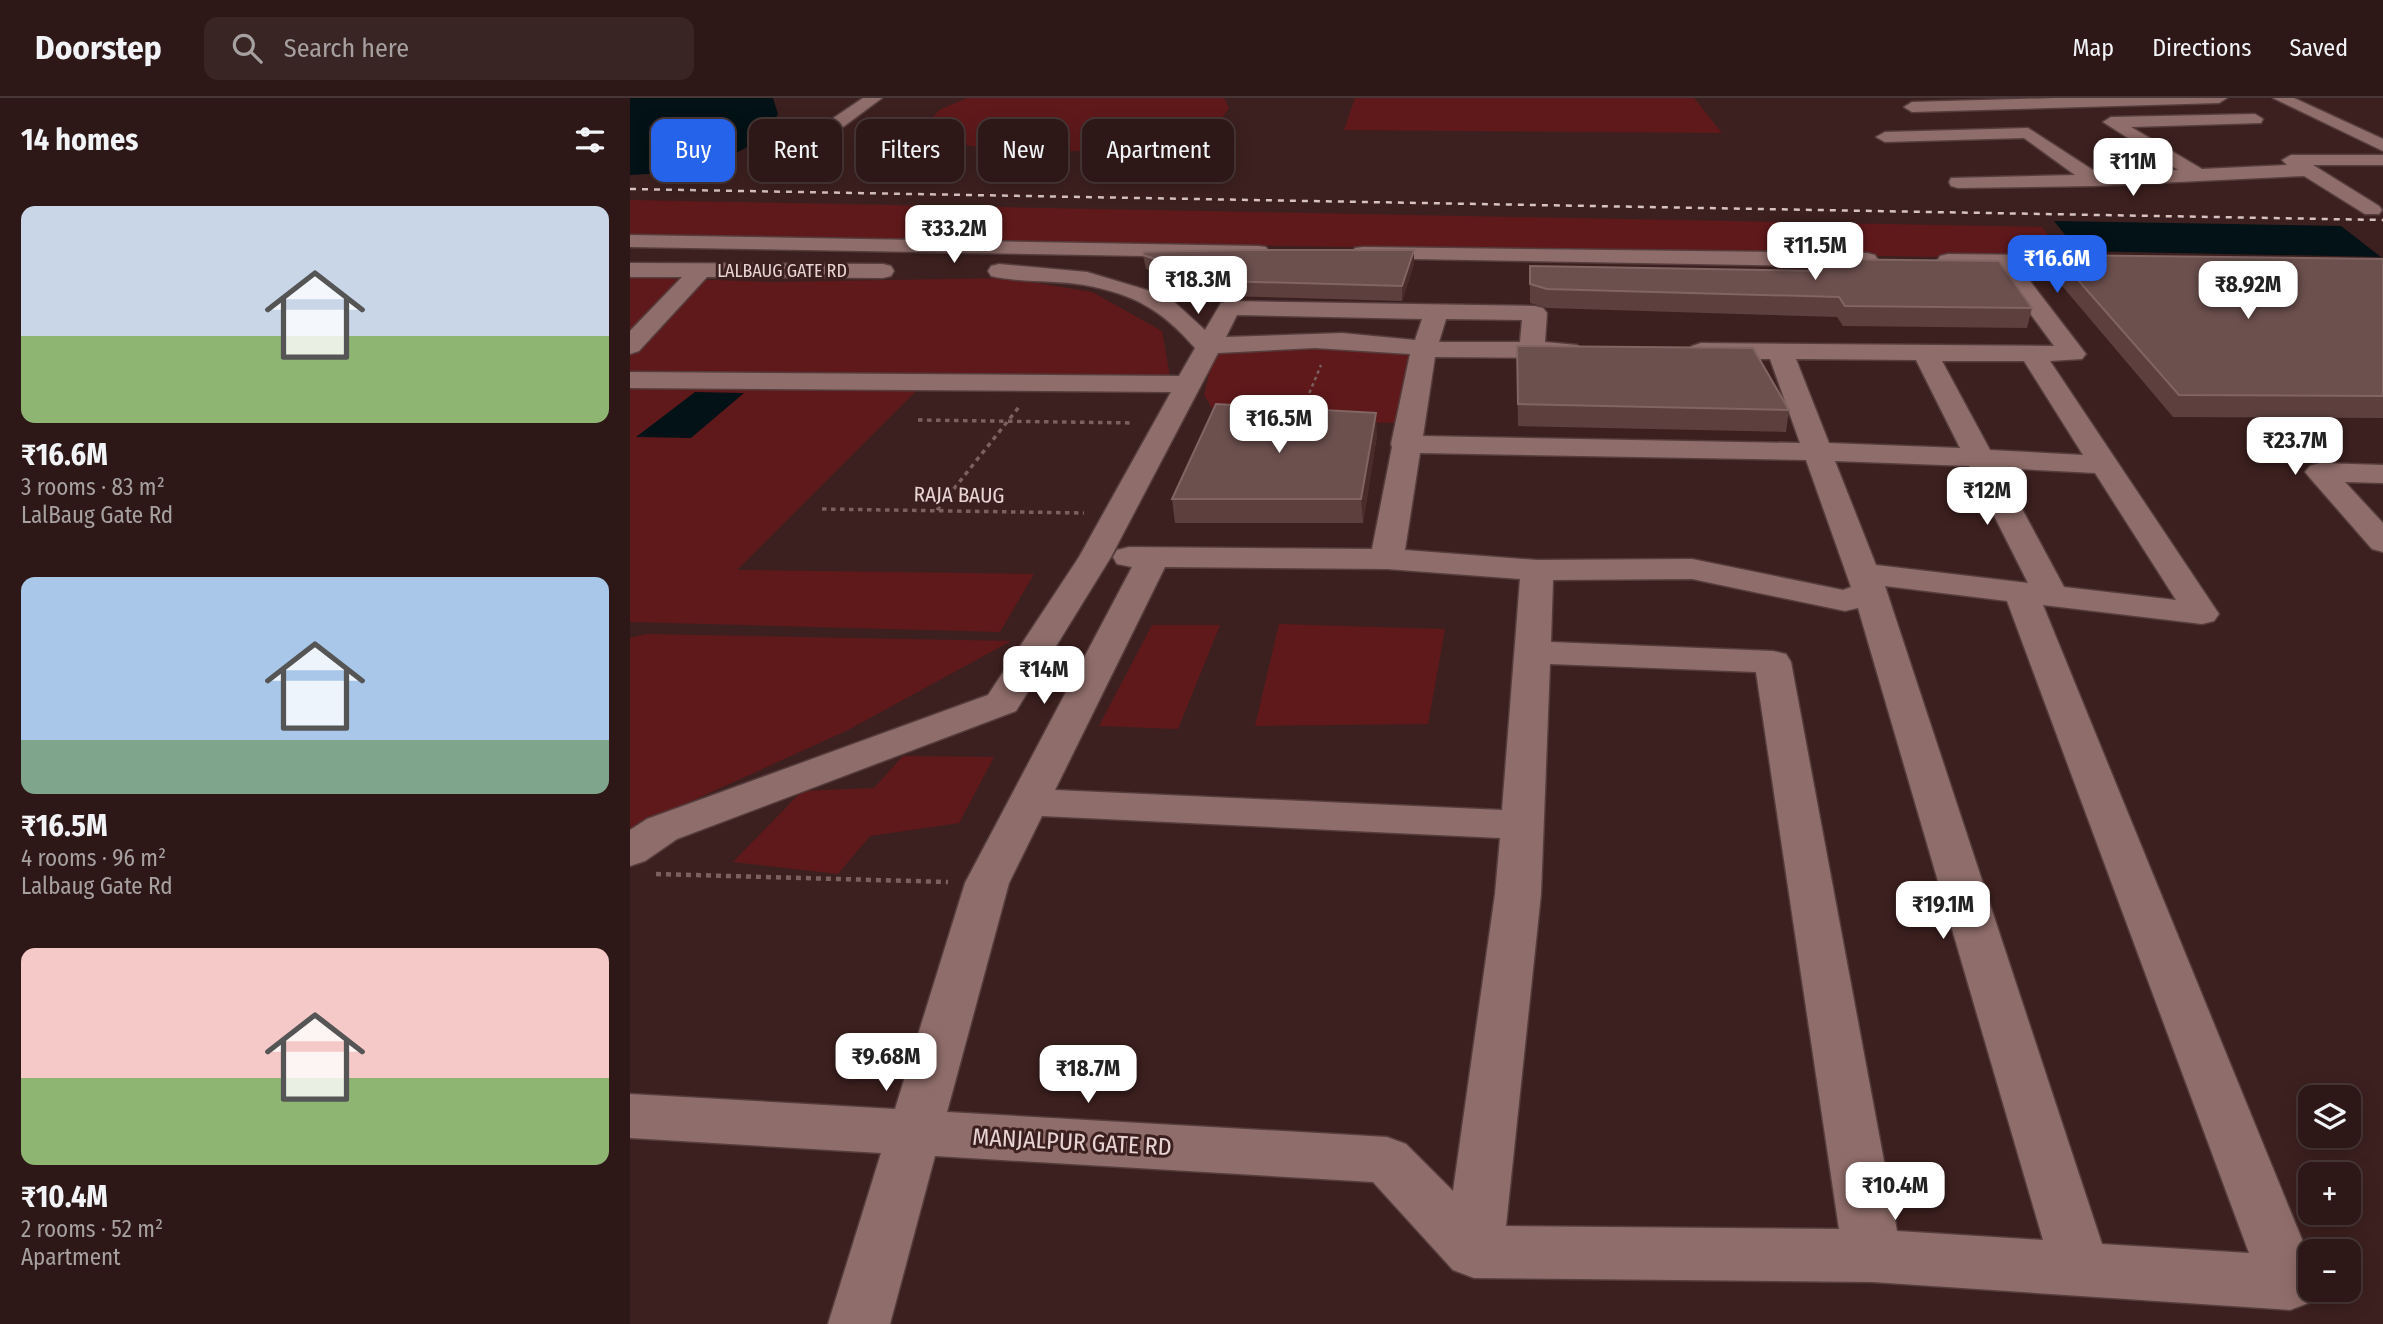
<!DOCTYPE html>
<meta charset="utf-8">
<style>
:root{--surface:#2d1817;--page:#392524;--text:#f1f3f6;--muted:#a7a0a1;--line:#483736;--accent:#2563eb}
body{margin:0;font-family:"Fira Sans Condensed",sans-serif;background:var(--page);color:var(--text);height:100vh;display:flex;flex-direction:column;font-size:26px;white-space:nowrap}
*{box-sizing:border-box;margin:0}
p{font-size:23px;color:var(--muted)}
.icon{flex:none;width:38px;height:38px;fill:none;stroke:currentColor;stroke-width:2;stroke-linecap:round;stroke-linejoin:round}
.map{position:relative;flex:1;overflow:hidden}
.side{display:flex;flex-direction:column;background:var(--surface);width:630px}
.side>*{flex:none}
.hud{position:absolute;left:21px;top:21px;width:665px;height:63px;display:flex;gap:14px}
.fabs{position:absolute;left:1668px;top:987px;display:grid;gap:14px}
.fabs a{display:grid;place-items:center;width:63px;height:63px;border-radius:14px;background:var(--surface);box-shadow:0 4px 18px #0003,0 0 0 2px var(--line);font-size:35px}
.price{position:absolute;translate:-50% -60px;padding:0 16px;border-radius:14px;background:#fff;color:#222;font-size:23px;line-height:46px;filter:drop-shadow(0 2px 4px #0008)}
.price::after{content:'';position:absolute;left:50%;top:42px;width:21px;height:16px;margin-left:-10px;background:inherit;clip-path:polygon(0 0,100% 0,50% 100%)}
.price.on{background:var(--accent);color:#fff}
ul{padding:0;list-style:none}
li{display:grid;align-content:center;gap:14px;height:371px;padding:0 21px}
li span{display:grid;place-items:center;height:217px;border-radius:14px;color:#555}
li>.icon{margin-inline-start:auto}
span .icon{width:126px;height:126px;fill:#fffc;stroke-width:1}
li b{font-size:30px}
h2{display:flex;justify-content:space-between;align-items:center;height:84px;padding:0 21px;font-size:30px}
.tag{padding:0 24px;border-radius:14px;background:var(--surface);box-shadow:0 4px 18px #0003,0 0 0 2px var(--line);font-size:24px;line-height:63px}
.tag.on{background:var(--accent);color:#fff}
header{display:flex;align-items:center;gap:42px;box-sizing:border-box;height:98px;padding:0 35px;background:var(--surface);border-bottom:2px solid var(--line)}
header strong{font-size:33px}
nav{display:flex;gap:38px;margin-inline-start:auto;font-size:24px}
.search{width:490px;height:63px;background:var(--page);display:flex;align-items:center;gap:18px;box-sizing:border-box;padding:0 24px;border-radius:14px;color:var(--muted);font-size:26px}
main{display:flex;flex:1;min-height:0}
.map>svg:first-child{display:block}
.green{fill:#60191b}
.water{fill:#031216}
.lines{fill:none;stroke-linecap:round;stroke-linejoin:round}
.minor-casing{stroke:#553d3d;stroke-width:3}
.path-far2{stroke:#7a615f;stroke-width:2.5;stroke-dasharray:3.5 3.5;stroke-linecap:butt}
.path-far1{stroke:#7a615f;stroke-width:3.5;stroke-dasharray:4.5 4.5;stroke-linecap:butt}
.path{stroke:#7a615f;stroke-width:4.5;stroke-dasharray:5 5;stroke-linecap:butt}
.minor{fill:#8f6d6a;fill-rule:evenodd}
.rail{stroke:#d6c2c0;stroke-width:2.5;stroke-dasharray:6 6;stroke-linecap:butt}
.wall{fill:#5d403e}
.shaded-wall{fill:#4a2d2b}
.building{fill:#6c504e;stroke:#806563;stroke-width:2}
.labels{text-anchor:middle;stroke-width:6;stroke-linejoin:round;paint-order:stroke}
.far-street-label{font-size:18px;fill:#e8d5d3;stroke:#3c201f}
.street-label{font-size:21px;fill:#e8d5d3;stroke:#3c201f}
.near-street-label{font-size:24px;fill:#e8d5d3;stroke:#3c201f}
</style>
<header>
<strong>Doorstep</strong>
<div class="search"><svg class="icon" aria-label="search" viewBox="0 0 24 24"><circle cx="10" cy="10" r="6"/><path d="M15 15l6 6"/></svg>Search here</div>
<nav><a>Map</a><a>Directions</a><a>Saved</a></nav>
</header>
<main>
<section class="side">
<h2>14 homes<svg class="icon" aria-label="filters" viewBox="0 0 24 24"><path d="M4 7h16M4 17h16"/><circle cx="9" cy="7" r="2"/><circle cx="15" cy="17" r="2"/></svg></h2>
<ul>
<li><span style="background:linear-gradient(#c9d6e8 60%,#8fb573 0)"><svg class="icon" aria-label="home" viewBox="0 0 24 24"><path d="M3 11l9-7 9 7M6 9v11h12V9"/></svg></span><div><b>₹16.6M</b><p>3 rooms · 83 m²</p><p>LalBaug Gate Rd</p></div></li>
<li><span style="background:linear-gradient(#a9c7e8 75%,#7fa58c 0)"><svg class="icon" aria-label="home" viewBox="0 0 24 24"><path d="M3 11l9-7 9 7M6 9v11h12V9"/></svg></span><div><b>₹16.5M</b><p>4 rooms · 96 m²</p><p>Lalbaug Gate Rd</p></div></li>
<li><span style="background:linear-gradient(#f6c9c9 60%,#8fb573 0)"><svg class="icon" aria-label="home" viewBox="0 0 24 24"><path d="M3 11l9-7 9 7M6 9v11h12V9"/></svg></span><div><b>₹10.4M</b><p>2 rooms · 52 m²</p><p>Apartment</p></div></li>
</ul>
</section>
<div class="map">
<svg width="1753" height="1226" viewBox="0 0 1753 1226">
<rect width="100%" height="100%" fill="#3c201f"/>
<g class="green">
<path d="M337 0H594L599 10C596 14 593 20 589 22 543 55 357 66 308 37 304 34 301 29 299 24L309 12Z"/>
<path d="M725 0H1064L1092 35 714 32Z"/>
<path d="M0 102 1412 129 1438 161 0 137Z"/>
<path d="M0 179 142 184 377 180 462 194 532 233 541 284 299 280 107 472 404 476 370 534 0 524Z"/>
<path d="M640 248 794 251 768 325 590 323 574 297 585 252Z"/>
<path d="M649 526 815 531 798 626 625 628Z"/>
<path d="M522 527H590L548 631 469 628Z"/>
<path d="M16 536 381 543 218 632 0 731V540Z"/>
<path d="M273 658 364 659 329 725 240 738 208 776 103 764 172 693 244 690Z"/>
</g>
<g class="water">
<path d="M0 0H143L148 16C136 37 130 41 110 53 69 77 45 74 0 77Z"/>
<path d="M1424 123 1711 128 1751 159 1448 153Z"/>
<path d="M65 294 114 295 61 340 6 339Z"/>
</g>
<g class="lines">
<g class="minor-casing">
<g id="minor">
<path d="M233 0H252L205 35H193L191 31 193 27Z"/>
<path d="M1425 0H1597L1589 5 1282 14 1274 9 1282 4Z"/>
<path d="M1643 0H1664L1753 41V53Z"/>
<path d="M1625 16 1633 21 1631 25 1501 29 1572 71 1657 67 1652 62 1661 57H1753V67H1683L1749 108 1752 112 1749 116H1735L1674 78 1465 88 1328 90 1321 88 1319 84 1321 80 1445 77 1394 40 1255 44 1246 39 1255 34 1398 30 1469 76 1548 72 1473 24 1481 19Z"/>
<path d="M0 137 628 148 636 149 639 154 636 159 628 160 0 149Z"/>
<path d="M733 149 1237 155 1245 157 1248 162 1245 167 1237 169 725 160 722 155 725 150Z"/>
<path d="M1318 156 1475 158 1483 160 1486 165 1483 170 1475 172 1390 170 1456 256 1452 261 1420 263 1589 516 1584 523 1572 526 1413 507 1680 1161V1192H1687L1681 1204 1660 1212 1242 1184 844 1180 823 1172 743 1084 305 1058 260 1226H198L251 1055 0 1040V996L265 1011 335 785 502 469 487 466 483 459 487 452 499 449 742 451 762 349 761 346 780 256 685 250 588 255 481 459 386 613 47 741 15 763 0 768V732L17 721 358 597 449 459 541 294 0 290V274L549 278 565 250C532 212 504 196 454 187 423 182 391 185 361 178L358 173 361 168 369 166 457 174 527 195 540 200 575 232 591 205 599 203 905 208 913 210 917 215 915 244 947 247 951 252 947 257 938 260 805 259 793 338 1170 345 1140 261H1071L1062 258 1058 253 1062 248 1071 245 1424 248 1367 170 1310 168 1307 163 1310 158ZM607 217 792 221 785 242 712 235 596 239ZM816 221 892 222 890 244H809ZM1166 261 1286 262 1330 350 1199 345ZM1312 263H1394L1453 357 1360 352ZM790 355 1176 362 1221 489 1213 492 1062 461 907 462 775 452ZM1205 363 1339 368 1398 485 1246 467ZM1370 370 1465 375 1546 502 1434 489ZM535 469 757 471 890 481 872 712 425 692ZM1062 481 1215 513 1228 510 1413 1142 1267 1133 1161 564 1156 556 1143 553 921 544 923 482ZM1255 488 1377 503 1619 1155 1472 1146ZM920 566 1126 574 1209 1131 876 1128 911 796ZM412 718 870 740 865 796 823 1093 776 1046 757 1039 317 1014 379 785Z"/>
<path d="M0 165 253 166 261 168 264 173 261 178 253 180 77 179 9 253 0 256V233L52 179H0Z"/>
<path d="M1690 365 1753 367V385L1715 384 1753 425V454L1742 451 1680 380 1675 374 1680 368Z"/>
</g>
</g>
<path class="path-far2" d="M674 308 691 267"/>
<g class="path-far1">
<path d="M672 313 675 306"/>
<path d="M288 322 504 325"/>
<path d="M192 411 454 415"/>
<path d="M307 412 389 309"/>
</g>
<path class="path" d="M26 776 318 784"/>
<use href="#minor" class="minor"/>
<path class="rail" d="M0 91 1753 122"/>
</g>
<g class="wall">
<path d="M513 157 784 166 772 203 593 198 516 171Z"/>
<path d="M1426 157 1753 161V320L1543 319 1422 176Z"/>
<path d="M1183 161 1402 210 1397 230 1213 228 1207 219 917 210 900 205V168L1181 173Z"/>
<path d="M887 248 1159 312 1156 334 888 328Z"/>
<path d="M747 337 733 425H545L542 401Z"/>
</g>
<g class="shaded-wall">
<path d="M784 152V166L772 203V188Z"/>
<path d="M746 315 747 337 733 425 731 401Z"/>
</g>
<g class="building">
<path d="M615 152H784L772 188 591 183 513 157 514 154Z"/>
<path d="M1426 157 1753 161V298L1549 297Z"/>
<path d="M1183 161 1369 163 1402 210 1215 208 1209 199 917 191 900 186V168L1191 173Z"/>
<path d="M887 248 1123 250 1159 312 888 306Z"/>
<path d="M586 306 746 315 731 401H542Z"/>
</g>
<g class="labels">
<g class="far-street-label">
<text x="152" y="179">LALBAUG GATE RD</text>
</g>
<g class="street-label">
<text transform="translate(329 397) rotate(1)" y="7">RAJA BAUG</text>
</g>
<g class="near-street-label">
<text transform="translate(442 1044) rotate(3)" y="8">MANJALPUR GATE RD</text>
</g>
</g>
</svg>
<div class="fabs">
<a><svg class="icon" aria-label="layers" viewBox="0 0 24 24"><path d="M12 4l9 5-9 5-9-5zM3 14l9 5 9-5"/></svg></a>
<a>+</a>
<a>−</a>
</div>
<b class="price" style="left:1503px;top:100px">₹11M</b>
<b class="price" style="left:324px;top:167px">₹33.2M</b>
<b class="price" style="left:1185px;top:184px">₹11.5M</b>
<b class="price on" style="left:1427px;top:197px">₹16.6M</b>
<b class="price" style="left:568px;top:218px">₹18.3M</b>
<b class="price" style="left:1618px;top:223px">₹8.92M</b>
<b class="price" style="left:649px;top:357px">₹16.5M</b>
<b class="price" style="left:1665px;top:379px">₹23.7M</b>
<b class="price" style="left:1357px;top:429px">₹12M</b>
<b class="price" style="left:414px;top:608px">₹14M</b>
<b class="price" style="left:1313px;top:843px">₹19.1M</b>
<b class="price" style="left:256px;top:995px">₹9.68M</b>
<b class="price" style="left:458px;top:1007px">₹18.7M</b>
<b class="price" style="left:1265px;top:1124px">₹10.4M</b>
<div class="hud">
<a class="tag on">Buy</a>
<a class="tag">Rent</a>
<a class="tag">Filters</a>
<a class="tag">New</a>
<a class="tag">Apartment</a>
</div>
</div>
</main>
